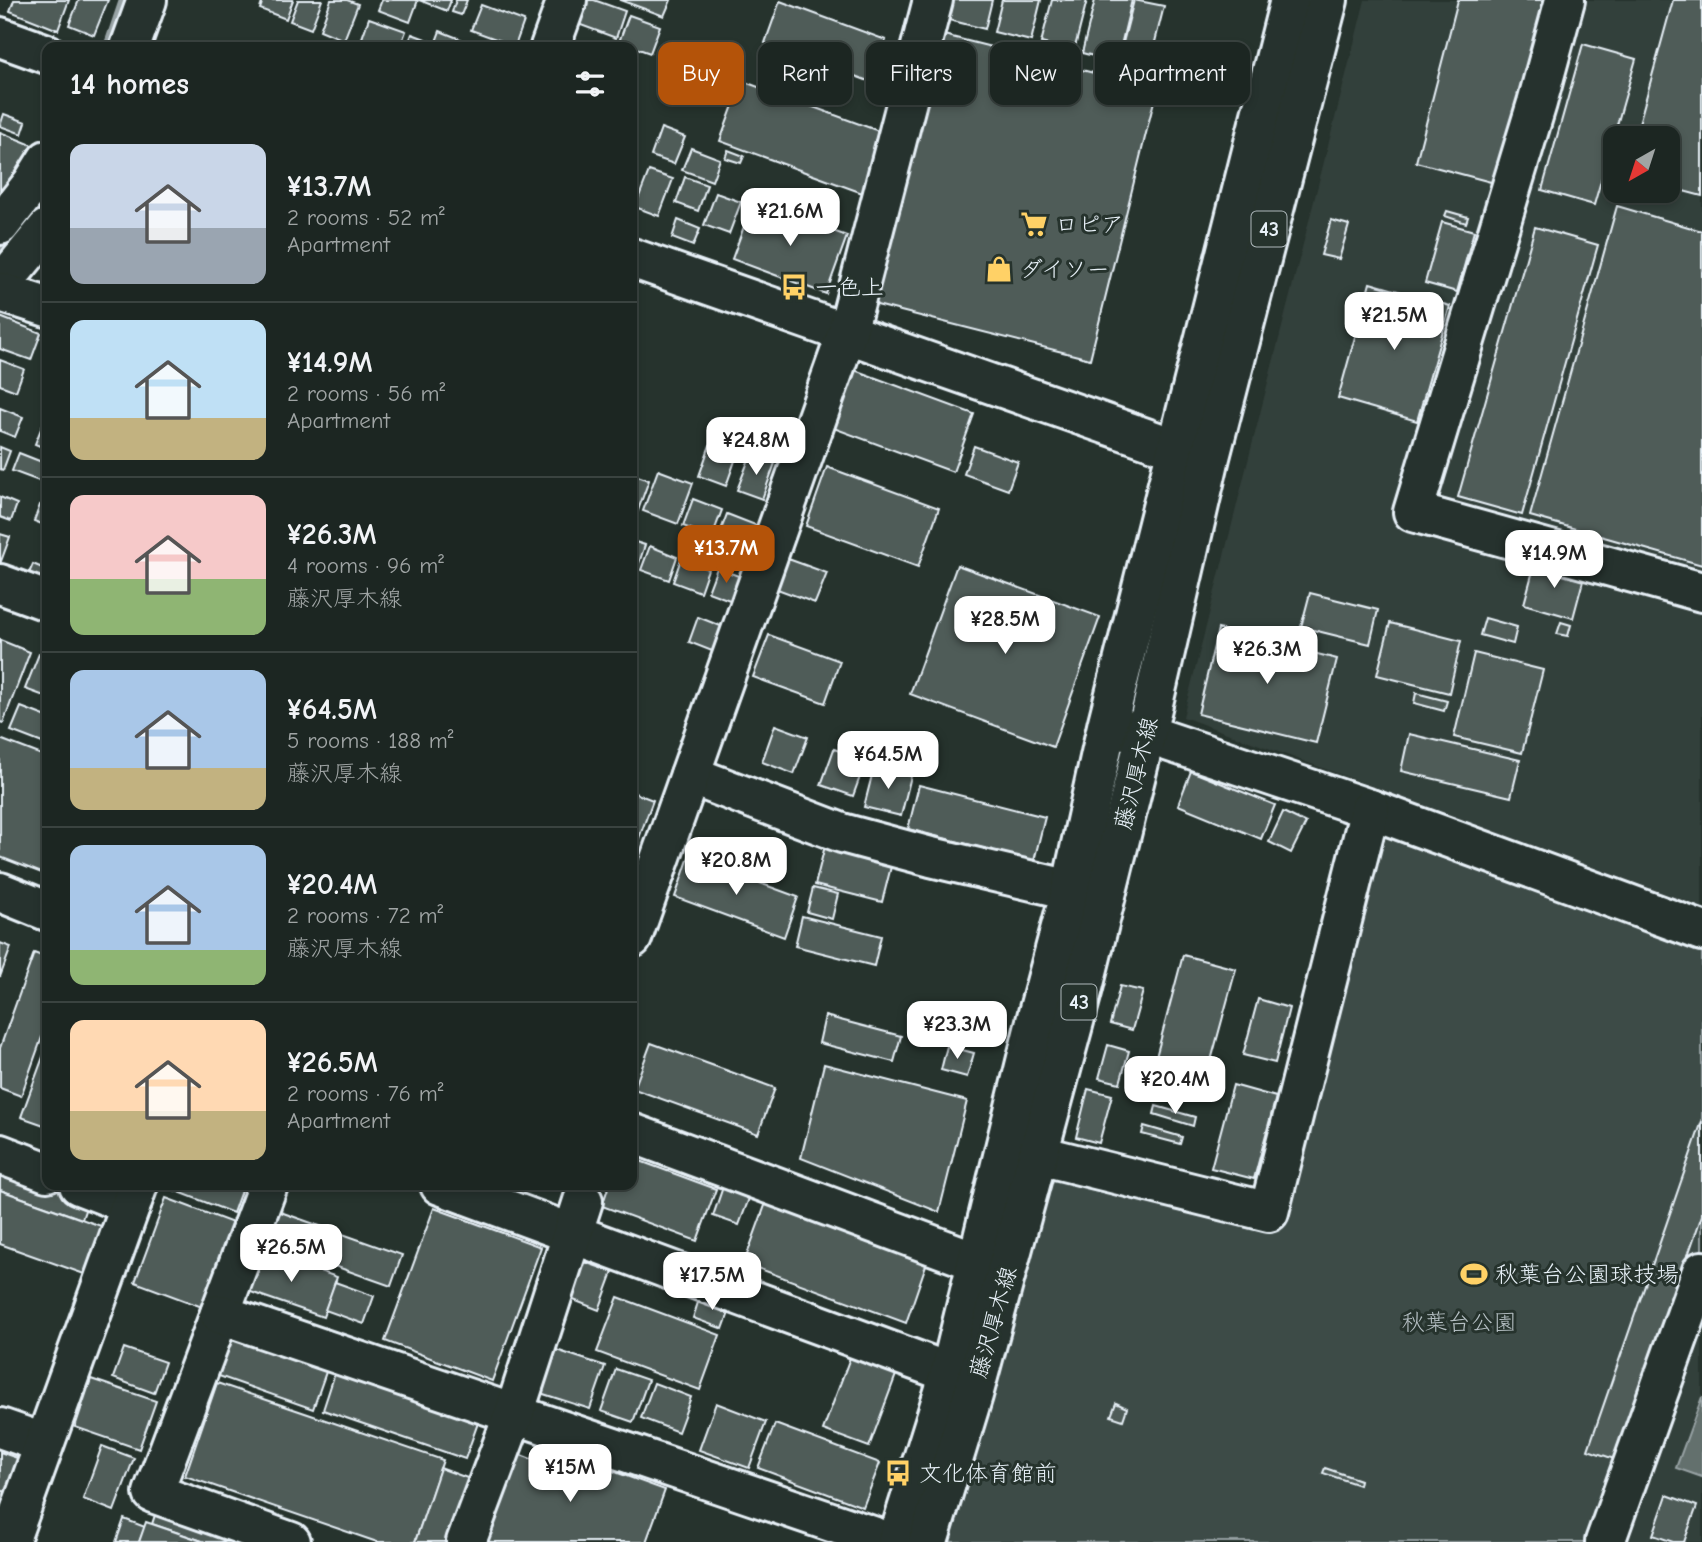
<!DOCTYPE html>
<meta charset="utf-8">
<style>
:root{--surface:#1c2622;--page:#252e2a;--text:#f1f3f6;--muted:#a0a5a5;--line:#3a4340;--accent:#b45309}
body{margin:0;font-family:"Comic Neue","Klee One",sans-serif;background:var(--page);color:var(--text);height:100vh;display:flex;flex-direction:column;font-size:26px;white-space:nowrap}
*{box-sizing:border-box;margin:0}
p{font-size:23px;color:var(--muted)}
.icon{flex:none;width:38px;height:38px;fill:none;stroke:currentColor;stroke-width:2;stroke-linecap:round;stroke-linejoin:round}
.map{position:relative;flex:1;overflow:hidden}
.side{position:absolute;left:42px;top:42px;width:595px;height:1148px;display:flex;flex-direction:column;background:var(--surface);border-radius:14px;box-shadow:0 4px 10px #0003,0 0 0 2px var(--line)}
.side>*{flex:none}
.top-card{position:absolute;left:658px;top:42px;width:665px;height:63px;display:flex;gap:14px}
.needle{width:46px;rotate:219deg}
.fabs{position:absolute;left:1603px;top:126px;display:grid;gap:14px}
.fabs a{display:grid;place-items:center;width:77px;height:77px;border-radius:14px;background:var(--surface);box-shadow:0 4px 10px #0003,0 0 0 2px var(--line);font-size:35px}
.price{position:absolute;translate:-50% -60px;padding:0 16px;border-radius:14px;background:#fff;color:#222;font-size:23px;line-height:46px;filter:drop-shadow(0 2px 4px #0008)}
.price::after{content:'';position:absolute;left:50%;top:42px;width:21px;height:16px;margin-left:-10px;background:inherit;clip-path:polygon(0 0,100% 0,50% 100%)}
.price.current{background:var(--accent);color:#fff}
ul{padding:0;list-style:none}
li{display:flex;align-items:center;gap:21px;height:175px;padding:0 28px}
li+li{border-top:2px solid var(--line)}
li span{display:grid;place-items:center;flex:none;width:196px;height:140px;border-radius:14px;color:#555}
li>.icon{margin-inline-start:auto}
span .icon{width:84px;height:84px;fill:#fffc;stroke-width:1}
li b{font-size:30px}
h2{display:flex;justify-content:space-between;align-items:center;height:84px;padding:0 28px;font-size:30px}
.chip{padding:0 24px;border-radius:14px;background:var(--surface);box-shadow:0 4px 10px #0003,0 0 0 2px var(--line);font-size:24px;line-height:63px}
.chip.current{background:var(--accent);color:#fff}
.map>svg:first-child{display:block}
.built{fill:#333f3a;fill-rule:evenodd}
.green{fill:#3e4b47;stroke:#939ea0;stroke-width:2}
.water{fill:#636f6d;stroke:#98a3a5;stroke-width:2}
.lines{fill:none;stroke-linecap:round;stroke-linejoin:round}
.stream{stroke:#98a3a5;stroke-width:8}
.building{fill:#505c59;stroke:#e8f1f8;stroke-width:2}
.minor-casing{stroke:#e8f1f8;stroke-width:44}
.major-casing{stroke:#e8f1f8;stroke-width:44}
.minor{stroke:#26332d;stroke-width:38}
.major{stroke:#26332d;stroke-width:38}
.labels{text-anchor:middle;stroke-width:6;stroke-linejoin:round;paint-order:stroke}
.shield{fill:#26332d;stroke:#aeb8bb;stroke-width:2}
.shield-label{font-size:21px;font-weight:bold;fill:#e8f1f8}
.poi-label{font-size:23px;fill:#e8f1f8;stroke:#26332d;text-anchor:start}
.street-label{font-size:23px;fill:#e8f1f8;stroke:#26332d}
.park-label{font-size:23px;fill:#b5bfc3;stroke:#26332d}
</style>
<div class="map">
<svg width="1702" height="1542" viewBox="0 0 1702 1542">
<rect width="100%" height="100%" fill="#26332d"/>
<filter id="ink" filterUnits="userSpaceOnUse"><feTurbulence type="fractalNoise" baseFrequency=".0143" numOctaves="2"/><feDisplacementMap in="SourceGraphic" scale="14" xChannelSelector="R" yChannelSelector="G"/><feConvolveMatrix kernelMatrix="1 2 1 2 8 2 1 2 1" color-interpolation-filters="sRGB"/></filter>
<g filter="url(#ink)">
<g class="built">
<path d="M1365 0H1702V907L1183 717ZM1615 138H1668V191H1615Z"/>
<path d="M1702 1328V1542H1617Z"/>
</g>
<path class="green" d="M1370 809 1702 931V1287L1615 1542H928L1039 1155 1269 1212Z"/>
<path class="water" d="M1702 1397V1477L1676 1468Z"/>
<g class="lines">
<g class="stream">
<path d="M107 47 123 0"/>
<path d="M0 253 41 204"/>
</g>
</g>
<g class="building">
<path d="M14 0H69L58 30 10 11Z"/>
<path d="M79 0H108L94 35 69 25Z"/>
<path d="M263 0H293L286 19 260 9Z"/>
<path d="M298 0H322L311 29 290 21Z"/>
<path d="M331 0H347L358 4 344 40 320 30Z"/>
<path d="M382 0H418L410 22 378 10Z"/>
<path d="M419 0H451L447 11Z"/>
<path d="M456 0H467L461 15 452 12Z"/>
<path d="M587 0H594L625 11 616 38 578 24Z"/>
<path d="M620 0H671L664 16Z"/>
<path d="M950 0H992L985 29 945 19Z"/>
<path d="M1002 0H1041L1031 41 994 32Z"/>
<path d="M1052 0H1087L1074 51 1041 43Z"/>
<path d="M1095 0H1132L1117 62 1082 53Z"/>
<path d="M1134 0 1164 6 1148 70 1118 62Z"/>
<path d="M1458 0H1550L1502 185 1416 162Z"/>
<path d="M1673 0H1702V196L1668 187V138H1635Z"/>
<path d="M780 1 886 40 871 82 765 43Z"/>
<path d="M481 5 524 21 515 46 471 30Z"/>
<path d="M629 15 660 26 650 53 619 42Z"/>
<path d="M369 18 406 31 400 47H377L361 41Z"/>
<path d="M440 31 473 44 472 47H434Z"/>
<path d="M936 33 1157 89 1090 359 869 303Z"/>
<path d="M412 34 431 41 428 47H407Z"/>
<path d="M1583 44 1636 59 1594 205 1542 190Z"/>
<path d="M1182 48 1237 62 1230 90 1175 76Z"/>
<path d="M683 61 702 68 698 78 680 70Z"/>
<path d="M742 81 887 134 865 194 720 141Z"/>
<path d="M4 114 26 122 22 134 0 126Z"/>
<path d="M661 128 685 137 674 164 651 156Z"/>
<path d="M0 132 32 145 13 196 0 191Z"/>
<path d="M691 148 720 159 712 181 682 170Z"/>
<path d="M728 150 744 156 741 163 725 158Z"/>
<path d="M649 171 673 179 659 216 635 207Z"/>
<path d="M685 177 707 185 698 211 676 203Z"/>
<path d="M716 193 741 202 729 234 704 225Z"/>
<path d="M753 202 847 236 826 294 732 259Z"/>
<path d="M1617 206 1702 231V565L1530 516Z"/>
<path d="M1447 211 1468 217 1466 223 1445 216Z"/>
<path d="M678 220 700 229 693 246 672 238Z"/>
<path d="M1331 220 1349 225 1339 259 1321 255Z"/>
<path d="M1442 222 1474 231 1457 292 1425 283Z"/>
<path d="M1535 227 1598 245 1522 515 1458 497Z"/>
<path d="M1370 283 1450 306 1417 421 1338 398Z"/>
<path d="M0 317 41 333 31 360 0 349Z"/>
<path d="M0 360 24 369 16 391 0 385Z"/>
<path d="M849 368 974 414 953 472 828 426Z"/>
<path d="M0 408 23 417 15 437 0 431Z"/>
<path d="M45 419 47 420V449L35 444Z"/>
<path d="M710 445 737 455 726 486 699 476Z"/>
<path d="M974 446 1018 462 1008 490 964 474Z"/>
<path d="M0 447 10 451 3 470 0 469Z"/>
<path d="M19 453 47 464V484L12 471Z"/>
<path d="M751 454 775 463 762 499 737 490Z"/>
<path d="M827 467 939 508 918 567 806 526Z"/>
<path d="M658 470 693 483 678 524 643 511Z"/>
<path d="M632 474 649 480 637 513 632 511Z"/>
<path d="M0 497 17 504 11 521 0 517Z"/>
<path d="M693 499 722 510 712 537 683 526Z"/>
<path d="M40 505 47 508V526L34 521Z"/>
<path d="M727 514 758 526 749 553 717 541Z"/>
<path d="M0 534 10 537 0 564Z"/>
<path d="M632 541 645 545 637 569 632 567Z"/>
<path d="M650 546 677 557 669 580 641 570Z"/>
<path d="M780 556 827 573 815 603 769 586Z"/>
<path d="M681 559 708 569 700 592 673 582Z"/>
<path d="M1535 563 1584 577 1573 618 1524 604Z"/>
<path d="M33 564 47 570V588L26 580Z"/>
<path d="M957 565 1100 617 1053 747 910 694Z"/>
<path d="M717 568 744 578 735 602 708 592Z"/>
<path d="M1310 593 1378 610 1370 644 1301 627Z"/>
<path d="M698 617 726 628 717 653 689 642Z"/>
<path d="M1485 618 1517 627 1513 644 1480 635Z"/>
<path d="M1561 622 1571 625 1568 636 1557 634Z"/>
<path d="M1390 623 1461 641 1449 693 1377 675Z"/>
<path d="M1218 629 1337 659 1316 743 1198 714Z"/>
<path d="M769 635 840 661 825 703 753 677Z"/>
<path d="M0 640 30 652 3 723 0 722Z"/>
<path d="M1474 653 1543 670 1522 753 1454 737Z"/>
<path d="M39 654 47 658V697L25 689Z"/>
<path d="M1416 693 1447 701 1444 711 1414 703Z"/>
<path d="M21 707 47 717 45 744 11 731Z"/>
<path d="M775 725 808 737 794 774 762 762Z"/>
<path d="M1409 734 1520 760 1511 797 1401 771Z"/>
<path d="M0 739 47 757V875L0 857Z"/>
<path d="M834 749 866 760 853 796 821 785Z"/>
<path d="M874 767 911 776 901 816 864 807Z"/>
<path d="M1191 771 1275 805 1261 839 1178 805Z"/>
<path d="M919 785 1045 817 1034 861 908 829Z"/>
<path d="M632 792 653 800 636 846 632 844Z"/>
<path d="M1283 812 1306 823 1291 853 1269 842Z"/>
<path d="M828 834 895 851 882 902 815 885Z"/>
<path d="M689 857 798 897 784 937 675 897Z"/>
<path d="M813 888 838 894 832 919 807 912Z"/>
<path d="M802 916 881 936 874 966 795 946Z"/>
<path d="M0 943 11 947 0 977Z"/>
<path d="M34 953 47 958V1023L21 1096 0 1088V1048Z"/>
<path d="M1183 955 1236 969 1203 1090 1151 1076Z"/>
<path d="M1120 986 1143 991 1132 1030 1110 1024Z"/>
<path d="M1258 999 1289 1008 1275 1063 1243 1055Z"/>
<path d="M825 1016 901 1036 894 1062 819 1043Z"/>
<path d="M651 1043 775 1088 758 1134 634 1089Z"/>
<path d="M1108 1045 1129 1051 1120 1083 1099 1078Z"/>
<path d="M47 1046V1126L21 1117Z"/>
<path d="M947 1046 974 1053 967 1077 941 1070Z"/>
<path d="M824 1064 967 1101 939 1212 801 1158Z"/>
<path d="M1233 1085 1276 1097 1254 1179 1211 1168Z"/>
<path d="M1088 1089 1112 1095 1099 1143 1076 1137Z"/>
<path d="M1156 1106 1195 1117 1193 1126 1154 1114Z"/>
<path d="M1702 1121V1215L1617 1460 1588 1450Z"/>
<path d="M1144 1126 1182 1137 1180 1144 1142 1134Z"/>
<path d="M632 1158 716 1189 697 1241 602 1206 609 1185H632Z"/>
<path d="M0 1161 91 1193 82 1219 0 1190Z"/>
<path d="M724 1184 751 1193 739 1225 713 1216Z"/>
<path d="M167 1185H243L233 1213 166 1187Z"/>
<path d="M0 1190 104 1227 87 1275 0 1244Z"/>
<path d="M166 1198 233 1223 202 1307 135 1282Z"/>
<path d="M767 1200 928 1259 906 1323 744 1263Z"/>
<path d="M434 1208 541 1247 492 1381 385 1341Z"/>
<path d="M272 1209 402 1255 391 1286 261 1240Z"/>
<path d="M259 1250 337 1277 323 1317 245 1290Z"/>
<path d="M576 1259 613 1272 599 1310 563 1296Z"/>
<path d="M335 1282 374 1296 364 1324 325 1310Z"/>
<path d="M700 1296 731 1307 723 1329 693 1318Z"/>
<path d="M618 1297 720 1335 700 1390 597 1352Z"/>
<path d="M227 1334 327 1369 313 1409 213 1374Z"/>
<path d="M544 1346 605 1366 590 1409 531 1390Z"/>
<path d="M124 1348 165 1362 154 1393 113 1378Z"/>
<path d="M851 1355 897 1372 869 1447 823 1430Z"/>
<path d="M616 1369 648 1380 633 1422 601 1411Z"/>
<path d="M336 1370 479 1420 465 1459 323 1410Z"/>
<path d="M91 1379 156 1401 139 1449 75 1427Z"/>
<path d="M217 1383 443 1460 415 1542H377L185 1476Z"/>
<path d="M654 1383 691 1397 678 1432 641 1418Z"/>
<path d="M716 1403 766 1422 749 1468 699 1450Z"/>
<path d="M1116 1403 1127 1408 1123 1420 1111 1416Z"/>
<path d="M775 1424 880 1463 863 1507 758 1468Z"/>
<path d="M102 1446 134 1458 114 1511 83 1499Z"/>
<path d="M552 1449 665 1490 646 1542H480L513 1452 547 1465Z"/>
<path d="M0 1452 23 1460 11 1494 0 1490Z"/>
<path d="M440 1468 473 1480 452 1542H415Z"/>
<path d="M1325 1468 1360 1480 1359 1485 1323 1473Z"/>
<path d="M1667 1495 1697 1506 1684 1542H1673L1653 1535Z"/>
<path d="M157 1509 231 1535 229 1542H205L152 1524Z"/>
<path d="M124 1519 145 1527 139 1542H116Z"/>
<path d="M146 1522 152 1524 205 1542H139Z"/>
</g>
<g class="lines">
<g class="minor-casing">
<g id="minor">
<path d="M1565 0 1537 103 1413 512 1702 592"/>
<path d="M0 37 47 54"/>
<path d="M130 47 147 0"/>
<path d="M550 47 567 0"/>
<path d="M0 225 32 184 47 160"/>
<path d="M632 258 1177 449 1208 457"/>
<path d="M0 286 47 229"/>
<path d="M0 292 47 307"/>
<path d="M0 584 47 601"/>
<path d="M1116 728 1146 734 1370 809 1702 931"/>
<path d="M690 775 842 833 931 857 1071 890"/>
<path d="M0 892 47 911"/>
<path d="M632 938 847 333 933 0"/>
<path d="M632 1133 978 1262"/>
<path d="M0 1154 47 1172"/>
<path d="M1039 1155 1269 1212 1370 809"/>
<path d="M79 1185 131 1205"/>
<path d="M268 1185 153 1493 291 1542"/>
<path d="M440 1185 950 1373"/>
<path d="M220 1314 890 1542"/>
<path d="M0 1428 43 1443"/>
<path d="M9 1542 138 1185"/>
<path d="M466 1542 514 1414 583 1201"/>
<path d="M1605 1542 1702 1271"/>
</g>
</g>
<g class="major-casing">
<g id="major">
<path d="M897 1542 950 1373 1038 1013 1071 890 1107 726 1290 0"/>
<path d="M928 1542 973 1395 1083 988 1146 734 1210 457 1328 0"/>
</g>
</g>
<use href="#minor" class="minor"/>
<use href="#major" class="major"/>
</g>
</g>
<defs>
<g id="supermarket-bare" transform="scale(2.1)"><path d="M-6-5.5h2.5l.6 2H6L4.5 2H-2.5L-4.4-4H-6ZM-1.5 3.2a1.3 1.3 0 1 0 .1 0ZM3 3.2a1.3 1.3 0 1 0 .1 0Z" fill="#ffd166" stroke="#26332d" stroke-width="2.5" paint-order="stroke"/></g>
<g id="shop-bare" transform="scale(2.1)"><path d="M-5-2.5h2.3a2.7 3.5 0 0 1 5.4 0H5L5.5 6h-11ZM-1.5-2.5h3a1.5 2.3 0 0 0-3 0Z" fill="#ffd166" stroke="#26332d" stroke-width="2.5" paint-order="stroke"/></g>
<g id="bus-bare" transform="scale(2.1)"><path d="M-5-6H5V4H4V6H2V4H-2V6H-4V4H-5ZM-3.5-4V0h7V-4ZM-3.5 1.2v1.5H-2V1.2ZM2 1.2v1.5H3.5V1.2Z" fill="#ffd166" stroke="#26332d" stroke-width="2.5" paint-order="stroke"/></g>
<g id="stadium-bare" transform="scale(2.1)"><path d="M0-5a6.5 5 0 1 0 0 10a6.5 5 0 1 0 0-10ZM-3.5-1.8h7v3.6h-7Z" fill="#ffd166" stroke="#26332d" stroke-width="2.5" paint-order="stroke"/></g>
</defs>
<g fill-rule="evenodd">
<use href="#supermarket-bare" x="1034" y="224"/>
<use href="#shop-bare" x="999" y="269"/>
<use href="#bus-bare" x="794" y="287"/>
<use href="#stadium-bare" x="1474" y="1274"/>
<use href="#bus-bare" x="898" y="1473"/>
</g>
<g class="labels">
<g class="shield">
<rect x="1251.5" y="211.5" width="35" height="35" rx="5"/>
<rect x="1061.5" y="984.5" width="35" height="35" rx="5"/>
</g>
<g class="shield-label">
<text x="1269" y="236">43</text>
<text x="1079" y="1009">43</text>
</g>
<g class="poi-label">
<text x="1055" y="232">ロピア</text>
<text x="1020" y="277">ダイソー</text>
<text x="815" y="295">一色上</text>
<text x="1495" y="1282">秋葉台公園球技場</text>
<text x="919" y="1481">文化体育館前</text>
</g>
<g class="street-label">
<text transform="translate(1136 773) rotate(-76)" y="8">藤沢厚木線</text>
<text transform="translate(993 1322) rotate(-74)" y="8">藤沢厚木線</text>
</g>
<g class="park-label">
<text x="1459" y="1330">秋葉台公園</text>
</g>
</g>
</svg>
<div class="fabs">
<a><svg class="needle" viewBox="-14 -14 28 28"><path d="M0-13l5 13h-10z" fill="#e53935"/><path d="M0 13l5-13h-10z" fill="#a0a5a5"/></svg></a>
</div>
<b class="price" style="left:790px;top:248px">¥21.6M</b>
<b class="price" style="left:1394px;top:352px">¥21.5M</b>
<b class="price" style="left:756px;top:477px">¥24.8M</b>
<b class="price current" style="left:726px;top:585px">¥13.7M</b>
<b class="price" style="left:1554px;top:590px">¥14.9M</b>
<b class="price" style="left:1005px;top:656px">¥28.5M</b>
<b class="price" style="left:1267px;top:686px">¥26.3M</b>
<b class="price" style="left:888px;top:791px">¥64.5M</b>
<b class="price" style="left:736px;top:897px">¥20.8M</b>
<b class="price" style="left:957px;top:1061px">¥23.3M</b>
<b class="price" style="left:1175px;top:1116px">¥20.4M</b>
<b class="price" style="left:291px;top:1284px">¥26.5M</b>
<b class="price" style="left:712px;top:1312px">¥17.5M</b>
<b class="price" style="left:570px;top:1504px">¥15M</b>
<div class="top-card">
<a class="chip current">Buy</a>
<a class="chip">Rent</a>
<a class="chip">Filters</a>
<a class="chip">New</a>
<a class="chip">Apartment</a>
</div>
<section class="side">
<h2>14 homes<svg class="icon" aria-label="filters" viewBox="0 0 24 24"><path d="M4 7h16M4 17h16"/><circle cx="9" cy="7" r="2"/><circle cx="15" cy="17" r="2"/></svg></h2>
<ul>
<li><span style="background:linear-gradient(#c9d6e8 60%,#9aa5b1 0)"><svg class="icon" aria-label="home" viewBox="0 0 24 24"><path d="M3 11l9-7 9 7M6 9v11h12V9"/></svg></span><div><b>¥13.7M</b><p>2 rooms · 52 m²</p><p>Apartment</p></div></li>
<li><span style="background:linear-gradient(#bfe0f5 70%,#c2b280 0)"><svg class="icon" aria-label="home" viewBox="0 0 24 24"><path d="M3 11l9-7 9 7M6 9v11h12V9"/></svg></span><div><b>¥14.9M</b><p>2 rooms · 56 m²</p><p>Apartment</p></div></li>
<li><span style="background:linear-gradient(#f6c9c9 60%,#8fb573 0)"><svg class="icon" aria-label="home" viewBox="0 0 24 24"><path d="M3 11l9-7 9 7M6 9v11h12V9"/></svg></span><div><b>¥26.3M</b><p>4 rooms · 96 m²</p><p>藤沢厚木線</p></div></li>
<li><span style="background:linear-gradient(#a9c7e8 70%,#c2b280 0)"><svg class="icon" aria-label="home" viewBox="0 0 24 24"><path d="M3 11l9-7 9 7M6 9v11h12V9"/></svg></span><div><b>¥64.5M</b><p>5 rooms · 188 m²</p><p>藤沢厚木線</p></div></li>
<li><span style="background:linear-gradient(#a9c7e8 75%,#8fb573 0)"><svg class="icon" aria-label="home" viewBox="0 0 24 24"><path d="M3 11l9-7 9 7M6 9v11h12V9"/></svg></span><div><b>¥20.4M</b><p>2 rooms · 72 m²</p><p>藤沢厚木線</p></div></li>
<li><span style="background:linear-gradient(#ffd9b3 65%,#c2b280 0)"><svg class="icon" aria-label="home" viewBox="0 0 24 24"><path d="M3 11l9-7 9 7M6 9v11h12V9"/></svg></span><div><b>¥26.5M</b><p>2 rooms · 76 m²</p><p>Apartment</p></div></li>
</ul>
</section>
</div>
